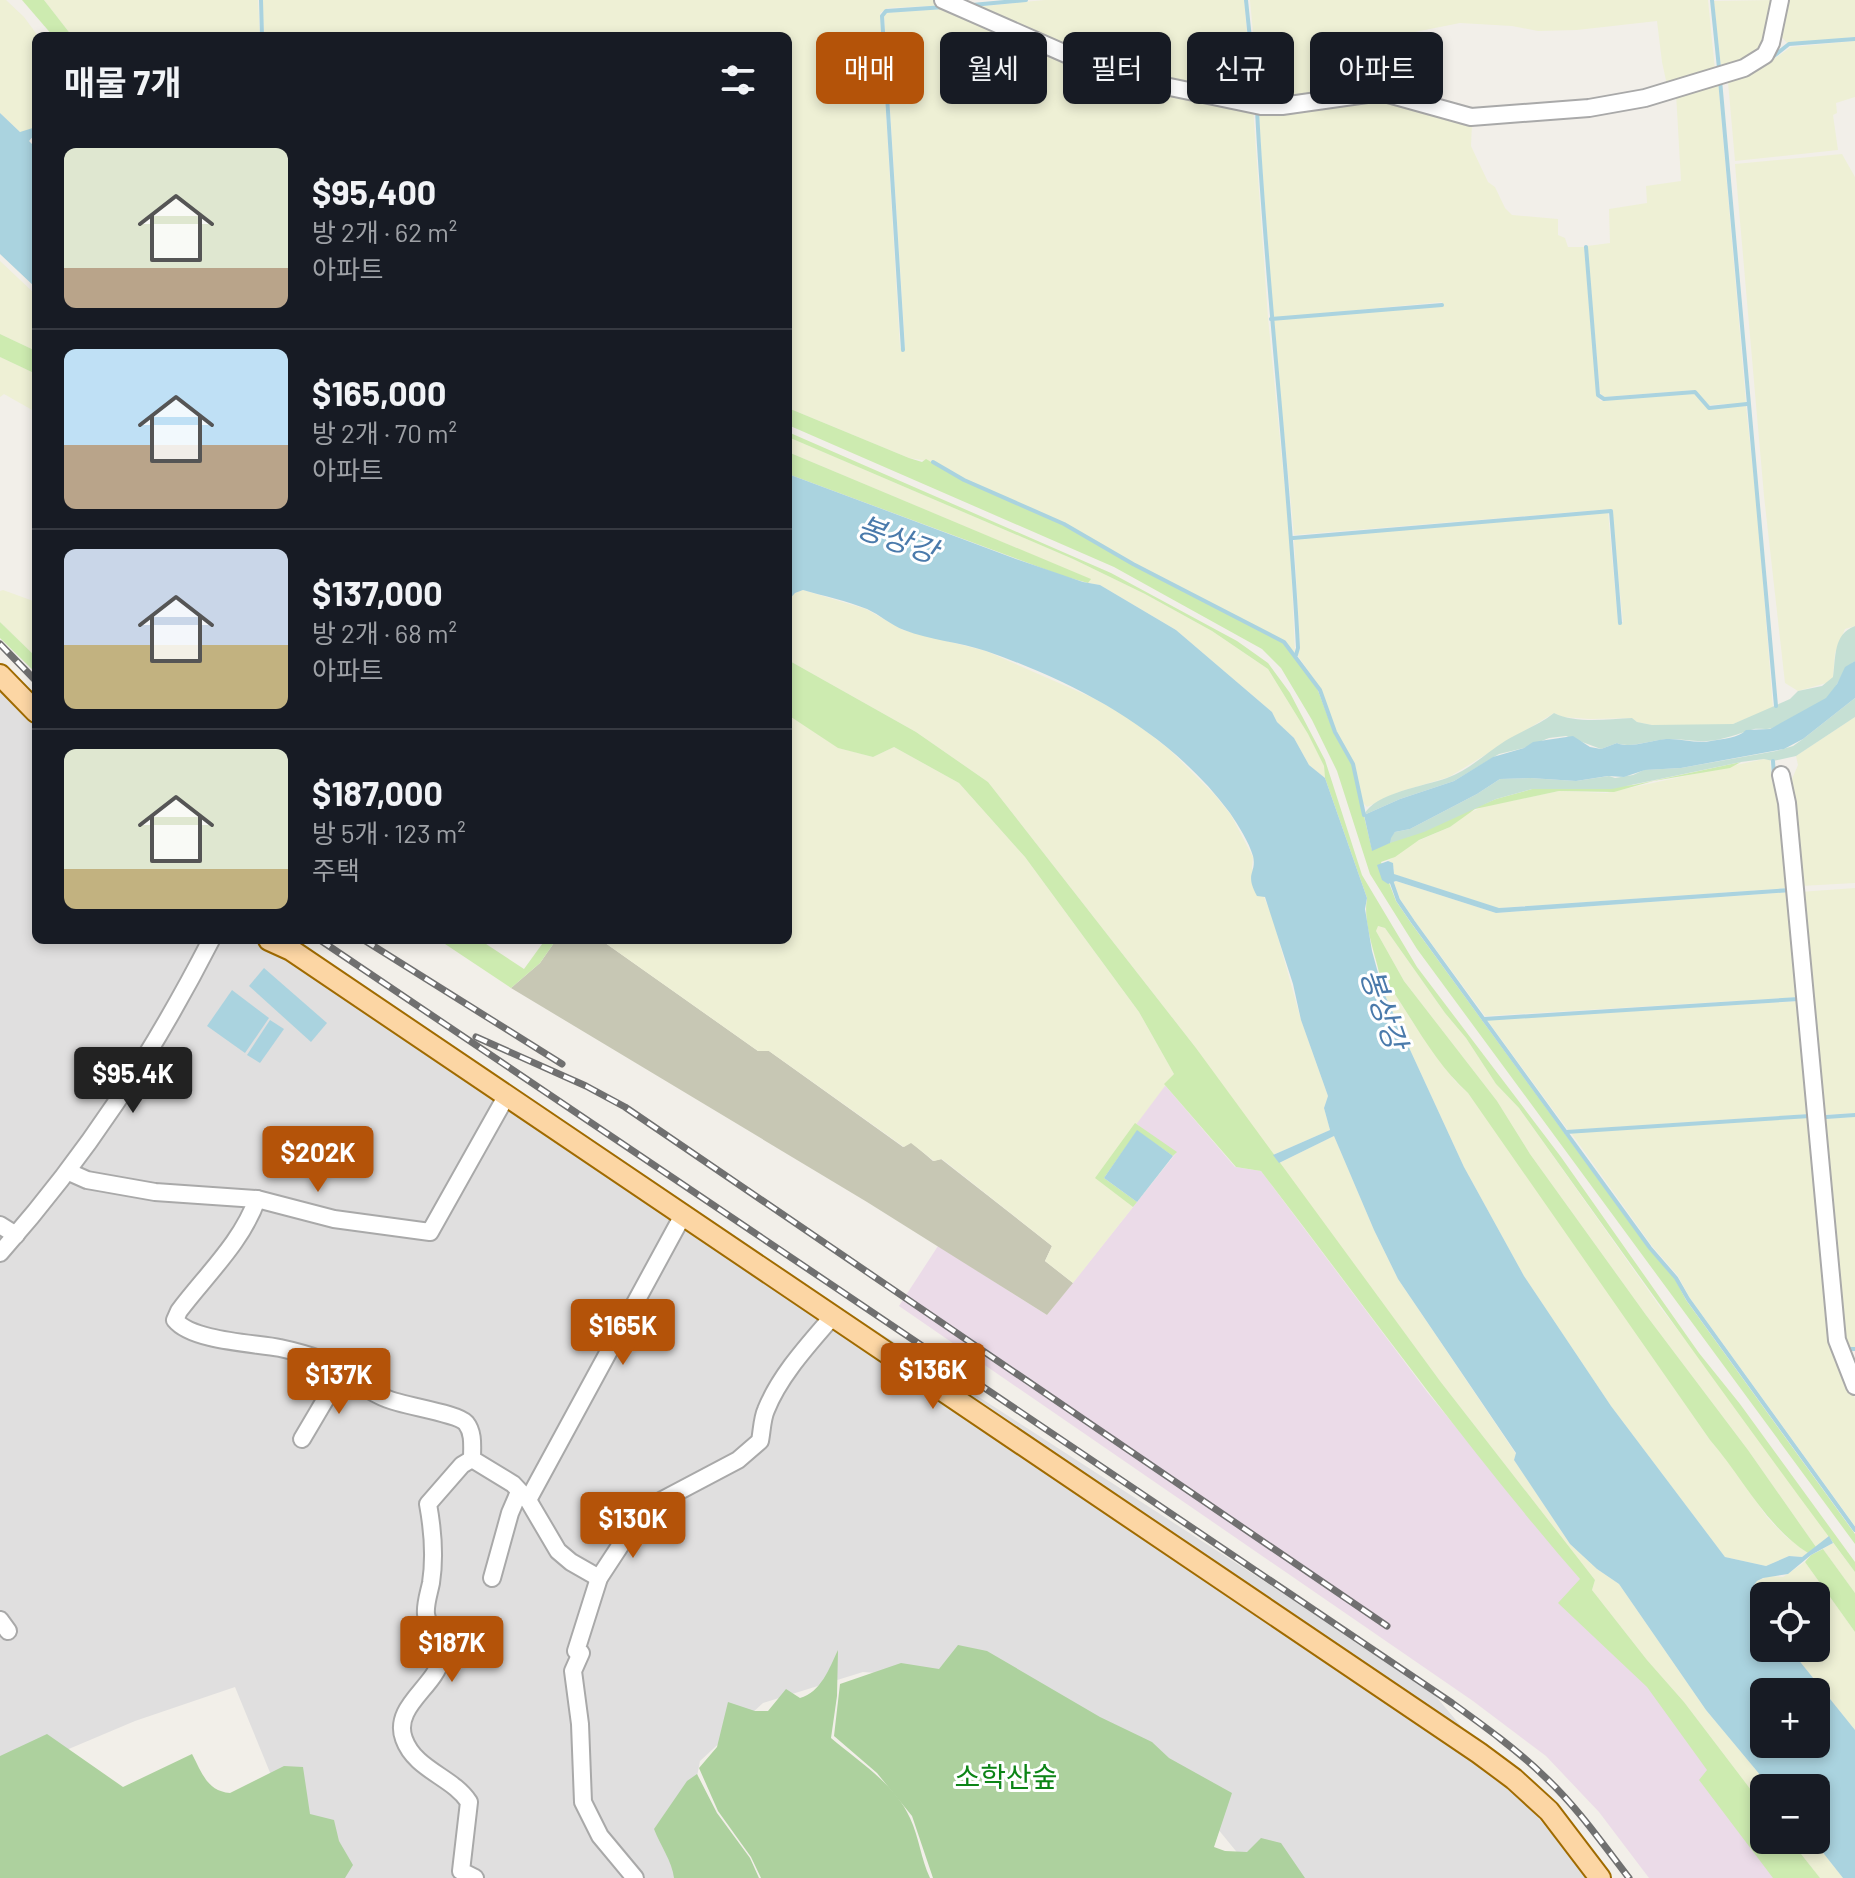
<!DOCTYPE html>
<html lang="ko">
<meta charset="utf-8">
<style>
:root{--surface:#171b24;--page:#242831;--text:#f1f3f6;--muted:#9ea1a6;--line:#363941;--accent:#b45309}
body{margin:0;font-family:Barlow,"Noto Sans KR",sans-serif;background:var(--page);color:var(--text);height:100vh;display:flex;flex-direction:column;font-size:30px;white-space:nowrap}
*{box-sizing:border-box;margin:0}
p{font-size:26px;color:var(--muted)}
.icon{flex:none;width:44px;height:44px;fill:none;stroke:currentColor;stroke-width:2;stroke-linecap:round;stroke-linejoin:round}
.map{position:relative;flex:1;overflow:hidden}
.drawer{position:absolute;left:32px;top:32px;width:760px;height:912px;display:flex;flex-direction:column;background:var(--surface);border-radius:12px;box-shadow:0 4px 12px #0003}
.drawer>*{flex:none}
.top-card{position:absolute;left:816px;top:32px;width:760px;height:72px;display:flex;gap:16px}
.controls{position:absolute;left:1750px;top:1582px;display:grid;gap:16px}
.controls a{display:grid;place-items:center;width:80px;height:80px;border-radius:12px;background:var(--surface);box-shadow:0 4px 12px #0003;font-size:40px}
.price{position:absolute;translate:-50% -68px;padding:0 18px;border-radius:8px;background:var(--accent);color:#fff;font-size:26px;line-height:52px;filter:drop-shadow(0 2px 4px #0008)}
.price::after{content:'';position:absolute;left:50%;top:48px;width:24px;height:18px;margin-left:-12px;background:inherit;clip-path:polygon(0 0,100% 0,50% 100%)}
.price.selected{background:#222;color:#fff}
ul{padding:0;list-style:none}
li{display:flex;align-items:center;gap:24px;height:200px;padding:0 32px}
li+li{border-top:2px solid var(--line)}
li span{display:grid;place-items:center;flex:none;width:224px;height:160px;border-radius:12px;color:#555}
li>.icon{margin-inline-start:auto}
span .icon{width:96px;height:96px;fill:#fffc;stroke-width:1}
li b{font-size:34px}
h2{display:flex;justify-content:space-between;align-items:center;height:96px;padding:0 32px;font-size:34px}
.pill{padding:0 28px;border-radius:12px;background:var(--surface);box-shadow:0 4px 12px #0003;font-size:28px;line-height:72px}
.pill.selected{background:var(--accent);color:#fff}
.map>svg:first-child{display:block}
.residential{fill:#e0dfdf}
.industrial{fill:#ebdbe8}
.construction{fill:#c7c7b4}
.farmland{fill:#eef0d5}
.grass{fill:#cdebb0}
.forest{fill:#add19e}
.wetland{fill:#c6e0d4}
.water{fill:#aad3df;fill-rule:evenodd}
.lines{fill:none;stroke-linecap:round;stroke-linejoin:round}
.stream{stroke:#aad3df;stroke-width:4}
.minor-casing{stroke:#a9a9a9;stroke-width:20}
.major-casing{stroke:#a06b00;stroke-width:24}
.minor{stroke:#fff;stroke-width:16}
.major{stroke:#fcd6a4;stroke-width:20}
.rail-casing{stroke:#707070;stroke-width:7}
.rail{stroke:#fff;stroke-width:4;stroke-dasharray:12;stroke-linecap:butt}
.labels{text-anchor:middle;stroke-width:6;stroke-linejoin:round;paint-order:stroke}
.park-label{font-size:28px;fill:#0c8416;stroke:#fff}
.water-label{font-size:30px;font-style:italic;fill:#4a7aab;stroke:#fff}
</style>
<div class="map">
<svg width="1855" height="1878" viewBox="0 0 1855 1878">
<rect width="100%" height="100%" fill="#f2efe9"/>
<path class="residential" d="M0 682 36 721V940H271L1428 1687 1589 1878H1258L1190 1795 961 1679 863 1672 763 1703 700 1761 686 1834 694 1878H319L278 1792 235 1687 135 1721 0 1778Z"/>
<path class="industrial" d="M1164 1084 1235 1167 1261 1171 1428 1393 1581 1580 1764 1840 1804 1878H1649L1599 1812 1546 1756 1473 1701 899 1306 938 1246 1047 1315 1176 1153 1135 1123Z"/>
<path class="construction" d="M556 940H601L758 1051H769L903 1147 911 1142 933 1161 941 1159 1052 1246 1045 1261 1073 1283 1047 1315 867 1202 511 988 540 963Z"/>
<g class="farmland">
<path d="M0 0H6L24 17 38 36 36 127 26 132H20L0 113Z"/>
<path d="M44 0H258L260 36H72Z"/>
<path d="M262 0H939L951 5 888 8 880 13 900 347 903 352 905 347 884 13 957 8 1047 49 1253 107 1268 318 1290 540 1295 653 1284 641 1134 563 1064 523 964 479 934 462 909 458 788 408V36H568L567 34 539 36H264Z"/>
<path d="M1045 0H1244L1253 98 1116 67 974 7Z"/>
<path d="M1250 0H1708L1715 70 1667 85 1662 62 1657 21 1577 30 1538 31 1512 26 1460 23 1400 35 1397 62 1398 90 1276 100 1259 98Z"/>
<path d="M1775 0 1759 55 1721 68 1714 1Z"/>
<path d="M1783 0H1855V37L1787 43 1778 33Z"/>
<path d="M1855 41V97L1836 103 1837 113 1833 115 1838 150 1735 161 1728 82 1730 78 1767 64 1791 47Z"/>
<path d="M1718 80 1746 403 1709 405 1695 390 1604 397 1600 393 1587 246 1610 243 1609 209 1647 203 1646 186 1681 181 1676 93Z"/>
<path d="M1364 95 1472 123 1471 146 1488 182 1495 187 1505 208 1512 215 1558 219V235L1565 238 1568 247H1584L1597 395 1600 401 1694 393 1708 409 1746 406 1757 507 1773 708 1733 724 1713 726 1652 725 1637 722 1632 718 1590 719 1563 717 1554 713 1449 777 1399 792 1367 807 1363 803 1354 764 1336 732 1321 689 1298 656 1300 647 1294 539 1608 512 1618 622H1623L1611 509 1294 535 1273 320 1442 306V302L1273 318 1258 108Z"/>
<path d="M1842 154 1855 177V626L1845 629 1835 653 1833 677 1830 682 1798 691 1785 683 1764 496 1735 164Z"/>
<path d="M0 261 36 295V351L0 334Z"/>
<path d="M0 357 36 374 34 411 4 394 0 397Z"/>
<path d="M788 437 1073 559 1145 594 1212 631 1268 669 1308 734 1324 766 1325 778 1309 765 1294 738 1277 722 1272 712 1176 630 1100 585 1088 583 1090 579 788 452Z"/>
<path d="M3 590 36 602V657L0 622V591Z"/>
<path d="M803 590 866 609 903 630 986 651 1091 697 1128 717 1170 750 1215 795 1231 815 1253 857 1252 868 1272 916 1301 1020 1328 1096 1324 1108 1330 1130 1273 1155 1196 1048 988 782 916 732 788 660V601L795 593Z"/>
<path d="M788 715 839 748 873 757 894 747 959 783 1025 857 1139 1012 1174 1074 1096 1178 1133 1207 1073 1283 1045 1261 1052 1246 942 1159 934 1161 911 1143 904 1147 769 1051H758L601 940H788Z"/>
<path d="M1855 717V883L1801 886 1792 779 1798 765 1796 756Z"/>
<path d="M1764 759 1770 760 1772 782 1779 789 1790 888 1498 908 1393 874 1394 868 1388 861 1413 843 1450 827 1468 813 1486 806 1559 791 1606 793Z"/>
<path d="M1396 881 1496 913 1792 892 1801 997 1485 1016 1415 921 1400 899 1394 882Z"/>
<path d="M1855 888V1113L1822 1115 1800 892Z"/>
<path d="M1377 926 1385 928 1445 1013 1466 1038 1496 1084 1519 1108 1660 1307 1722 1387 1829 1536 1816 1547 1748 1450 1646 1315 1530 1154 1497 1101 1404 981 1376 931Z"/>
<path d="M1391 988 1412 1021 1455 1081 1468 1093 1522 1167 1710 1440 1732 1466 1767 1517 1785 1536 1808 1553 1802 1557 1789 1556 1766 1566 1725 1557 1611 1406 1524 1276 1464 1167 1383 991Z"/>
<path d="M1801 1001 1812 1114 1568 1130 1487 1020Z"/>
<path d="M1812 1117 1832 1346 1855 1399V1526L1690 1298 1678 1276 1652 1246 1571 1133Z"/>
<path d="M1855 1117V1347H1843L1822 1119Z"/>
<path d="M1334 1136 1374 1230 1398 1279 1516 1454 1514 1460 1570 1544 1597 1569 1619 1584 1706 1710 1771 1788H1764V1807L1684 1702 1647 1660 1592 1590 1595 1580 1440 1381 1279 1163Z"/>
<path d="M1833 1543 1855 1572V1593L1823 1549Z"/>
<path d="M1805 1562 1855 1632V1730L1789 1648H1816V1596H1764V1616L1752 1595 1751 1589 1757 1581 1769 1576 1783 1577Z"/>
<path d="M1790 1840H1813L1843 1878H1820Z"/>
</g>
<g class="grass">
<path d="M22 0H44L72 36H53Z"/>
<path d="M0 334 36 351V374L0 357Z"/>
<path d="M788 408 909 458 922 462 926 459 963 480 1063 525 1133 564 1283 642 1314 680 1334 733 1352 765 1372 850 1496 799 1532 789H1579L1633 785 1741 762 1730 768 1653 781 1614 792 1559 791 1475 809 1450 827 1419 840 1395 857 1381 862 1396 901 1411 923 1649 1249 1675 1279 1686 1300 1855 1534V1544L1417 949 1370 874 1337 771 1312 720 1281 668 1262 649 1114 567 788 425Z"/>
<path d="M788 432 1111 573 1237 641 1268 663 1290 693 1325 760 1362 875 1417 967 1561 1157 1699 1353 1740 1404 1855 1562V1572C1741 1419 1630 1263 1519 1108L1496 1084 1466 1038 1445 1013 1385 928 1378 926 1376 931 1404 981 1497 1101 1530 1154 1646 1315 1748 1450 1816 1547 1808 1553C1765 1525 1743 1478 1710 1440L1468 1093C1436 1064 1415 1024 1391 988L1383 991C1379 962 1362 926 1367 898L1325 778 1324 766 1308 734 1268 669 1212 631 1145 594 1073 559 788 437Z"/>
<path d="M788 452 1091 579 1088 583 1063 576 788 474Z"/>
<path d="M0 622 36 657V673L0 638Z"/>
<path d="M788 660 916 732 988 782 1196 1048 1440 1381 1595 1580 1592 1590 1647 1660 1684 1702 1764 1807V1840H1790L1820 1878H1773L1699 1780 1707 1770 1647 1687 1558 1603 1580 1579C1467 1449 1366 1308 1261 1171L1236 1167 1164 1084 1174 1074 1139 1012 1025 857 959 783 894 747 873 757 838 748 788 715Z"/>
<path d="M439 940H480L524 969 545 940H556L540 963 511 988Z"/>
<path d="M1135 1123 1177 1152 1173 1156 1137 1131 1104 1178 1137 1202 1133 1207 1095 1178Z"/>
<path d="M1823 1549 1855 1593V1632L1805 1562 1811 1555Z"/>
</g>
<g class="forest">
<path d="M958 1645 987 1651 1100 1717 1152 1742 1169 1758 1232 1793 1214 1847 1225 1851 1247 1852 1261 1838 1281 1843 1305 1878H933L912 1816 877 1773 834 1736 840 1684 901 1663 939 1669Z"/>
<path d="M838 1650 837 1696 831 1738C858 1761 895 1784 910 1818 919 1837 921 1859 930 1878H761L751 1857 718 1811 699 1768 717 1747 728 1702 755 1711H768L786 1689 800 1698C821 1692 829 1669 838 1650Z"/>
<path d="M47 1734 123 1787 192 1754C202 1773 207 1791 230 1793L284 1766 303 1767 310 1814 334 1820 339 1841 353 1865 345 1878H0V1756Z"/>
<path d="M697 1774 717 1813 750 1858 759 1878H674C672 1861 660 1845 654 1829L687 1781Z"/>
</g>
<g class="wetland">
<path d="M1855 626V661C1838 672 1840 687 1826 699 1816 706 1783 724 1772 728 1766 730 1759 728 1754 729 1738 734 1723 740 1707 741 1695 742 1682 739 1670 739 1655 739 1629 749 1617 743L1601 749 1566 736 1549 738 1524 748 1499 754 1454 781 1400 799 1364 815C1374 793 1425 786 1447 778 1469 770 1486 753 1505 741 1521 731 1539 725 1554 713 1577 724 1607 719 1632 718L1637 722 1652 725 1733 724 1790 699 1798 691 1822 686 1833 677C1836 657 1833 634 1855 626Z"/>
<path d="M1855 698V717L1796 756 1773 761 1764 759 1741 762 1612 789H1532L1496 799 1424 832 1390 843V838L1395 832 1410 829 1477 794 1500 779 1530 778 1576 781 1609 776 1615 778 1633 775 1644 770 1681 768 1776 751 1793 746 1803 739Z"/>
</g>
<g class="water">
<path d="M0 113 20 132 36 127V133L29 141 36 148V288L0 254Z"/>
<path d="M788 474 1019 560 1083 582 1100 585 1176 630 1272 712 1277 722 1294 738 1309 765 1325 778 1367 898 1365 909 1372 951 1383 991 1464 1167 1524 1276 1611 1406 1725 1557 1766 1566 1789 1556 1802 1557 1829 1536 1833 1543 1811 1555 1788 1574 1763 1578 1757 1581 1751 1589 1756 1605 1764 1616V1648H1789L1855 1730V1878H1843L1813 1840H1816V1788H1771L1706 1710 1619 1584 1597 1569 1570 1544 1514 1460 1516 1453 1398 1279 1374 1230 1334 1136 1279 1163 1273 1155 1330 1130 1324 1108 1328 1096 1301 1020 1293 984 1265 897 1257 896C1244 872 1257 874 1253 856 1249 842 1238 825 1230 813 1171 733 1078 683 986 651 959 642 930 640 904 630 891 625 880 615 867 609 847 601 824 596 803 590L795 593 788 601ZM1764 1692H1816V1744H1764Z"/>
<path d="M1855 661V698L1803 739 1784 749 1681 768 1645 770 1624 777 1608 776 1576 781 1530 778 1500 779 1477 794 1410 829 1395 832 1391 838 1390 843 1372 851 1364 815 1400 799 1454 781 1493 757 1524 748 1533 742 1573 736 1590 747 1601 749 1617 743C1628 749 1653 740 1666 739 1681 738 1696 744 1711 741 1722 739 1739 738 1746 730L1770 729 1826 698 1837 684 1845 667Z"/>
<path d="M1388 861 1393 863 1394 874 1499 908 1790 888 1792 892 1496 913 1396 881 1388 884 1382 880 1377 865Z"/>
<path d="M264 968 327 1023 311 1042 249 986Z"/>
<path d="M232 990 269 1018 245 1053 207 1026Z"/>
<path d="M270 1020 284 1029 260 1063 247 1055Z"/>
<path d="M1137 1130 1173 1156 1137 1202 1104 1178Z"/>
</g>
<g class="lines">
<g class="stream">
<path d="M261 0 262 36"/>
<path d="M1246 0 1256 97"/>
<path d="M1712 0 1719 68"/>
<path d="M972 5 1026 0"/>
<path d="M565 36H566"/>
<path d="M1770 59 1789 44 1855 39"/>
<path d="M1720 80 1776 706"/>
<path d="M1257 110C1266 289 1289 468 1298 648L1296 655"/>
<path d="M1586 247 1598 395 1604 399 1695 392 1709 408 1747 404"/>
<path d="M1271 319 1442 305"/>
<path d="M903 350 882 16 886 11 945 7"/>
<path d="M933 462 964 480 1064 524 1133 564 1284 642 1320 690 1335 732 1353 764 1364 815"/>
<path d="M1293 538 1611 511 1620 623"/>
<path d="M1773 761 1774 777"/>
<path d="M1392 883 1398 900 1413 922 1650 1248 1676 1278 1688 1299 1855 1530"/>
<path d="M1484 1019 1799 999"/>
<path d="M1826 1117 1855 1115"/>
<path d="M1566 1132 1810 1116"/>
<path d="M1846 1349H1855"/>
</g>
<g class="minor-casing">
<g id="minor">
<path d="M943 0 1107 72 1165 86 1261 106H1282L1381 92 1471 117 1589 108 1645 98 1744 68 1765 55 1771 43 1780 0"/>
<path d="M1781 775 1787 803 1837 1340 1855 1386"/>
<path d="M69 1172 87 1180 155 1192 257 1199 334 1219 430 1232 507 1095"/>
<path d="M257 1199C242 1242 206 1275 179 1311L175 1320C192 1341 253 1343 280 1348 294 1351 309 1355 322 1360 343 1370 362 1389 385 1398 402 1406 457 1413 466 1423 474 1433 472 1447 472 1459L513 1484 528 1500 558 1551 571 1562 599 1578"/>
<path d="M0 1225 16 1235"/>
<path d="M0 1253C86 1156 152 1055 211 940"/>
<path d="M302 1439 341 1373"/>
<path d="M472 1459 462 1465 428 1504C433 1531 435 1557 431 1583 429 1593 425 1604 426 1614 428 1630 444 1641 441 1659 435 1687 392 1707 404 1739 415 1770 453 1777 469 1802L461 1871 475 1878"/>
<path d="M528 1500 683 1215"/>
<path d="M492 1578 510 1513 519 1492"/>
<path d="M0 1620 8 1631"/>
<path d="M635 1878 600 1836 583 1802 580 1724 573 1671 581 1653 576 1651 599 1578 635 1523 649 1507 738 1460 760 1441C762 1431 762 1419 766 1410 780 1375 809 1344 833 1316"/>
</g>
</g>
<g class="major-casing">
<g id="major">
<path d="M0 675 36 712"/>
<path d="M269 940 291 950 1479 1753 1514 1779 1549 1811 1600 1878"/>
</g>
</g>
<use href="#minor" class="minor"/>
<use href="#major" class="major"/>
<g class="rail-casing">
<g id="rail">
<path d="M0 644 36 681"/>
<path d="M320 940 1452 1703C1484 1726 1516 1749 1545 1777 1577 1807 1602 1843 1629 1878"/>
<path d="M364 940 562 1064"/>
<path d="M476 1037 586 1086 625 1107 1387 1626"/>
</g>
</g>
<use href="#rail" class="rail"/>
</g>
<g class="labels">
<g class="park-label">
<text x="1006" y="1787">소학산숲</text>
</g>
<g class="water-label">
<text transform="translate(897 540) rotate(20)" y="10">봉상강</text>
<text transform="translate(1383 1009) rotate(71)" y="10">봉상강</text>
</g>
</g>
</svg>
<div class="controls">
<a><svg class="icon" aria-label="locate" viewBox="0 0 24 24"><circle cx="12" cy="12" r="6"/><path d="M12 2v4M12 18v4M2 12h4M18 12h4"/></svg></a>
<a>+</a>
<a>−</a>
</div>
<b class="price selected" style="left:133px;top:1115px">$95.4K</b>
<b class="price" style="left:318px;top:1194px">$202K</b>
<b class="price" style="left:623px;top:1367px">$165K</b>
<b class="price" style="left:933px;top:1411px">$136K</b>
<b class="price" style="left:339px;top:1416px">$137K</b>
<b class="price" style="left:633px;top:1560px">$130K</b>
<b class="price" style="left:452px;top:1684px">$187K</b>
<div class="top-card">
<a class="pill selected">매매</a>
<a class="pill">월세</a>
<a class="pill">필터</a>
<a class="pill">신규</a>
<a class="pill">아파트</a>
</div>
<section class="drawer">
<h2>매물 7개<svg class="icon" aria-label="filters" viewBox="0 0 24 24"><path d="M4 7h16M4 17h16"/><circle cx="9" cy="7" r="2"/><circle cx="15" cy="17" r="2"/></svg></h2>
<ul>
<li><span style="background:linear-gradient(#dfe7d0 75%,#b9a48a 0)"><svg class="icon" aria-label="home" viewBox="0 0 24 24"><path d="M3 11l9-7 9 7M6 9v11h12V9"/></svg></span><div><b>$95,400</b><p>방 2개 · 62 m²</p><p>아파트</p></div></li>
<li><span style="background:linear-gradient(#bfe0f5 60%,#b9a48a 0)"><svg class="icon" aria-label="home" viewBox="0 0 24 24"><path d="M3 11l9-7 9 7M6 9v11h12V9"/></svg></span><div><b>$165,000</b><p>방 2개 · 70 m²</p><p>아파트</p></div></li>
<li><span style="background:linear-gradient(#c9d6e8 60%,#c2b280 0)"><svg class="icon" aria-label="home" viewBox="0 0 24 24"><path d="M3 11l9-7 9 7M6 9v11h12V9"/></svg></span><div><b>$137,000</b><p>방 2개 · 68 m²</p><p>아파트</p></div></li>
<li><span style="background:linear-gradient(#dfe7d0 75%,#c2b280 0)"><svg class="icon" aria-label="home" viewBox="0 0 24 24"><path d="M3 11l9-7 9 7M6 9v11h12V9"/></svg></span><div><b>$187,000</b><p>방 5개 · 123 m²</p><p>주택</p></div></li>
</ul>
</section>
</div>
